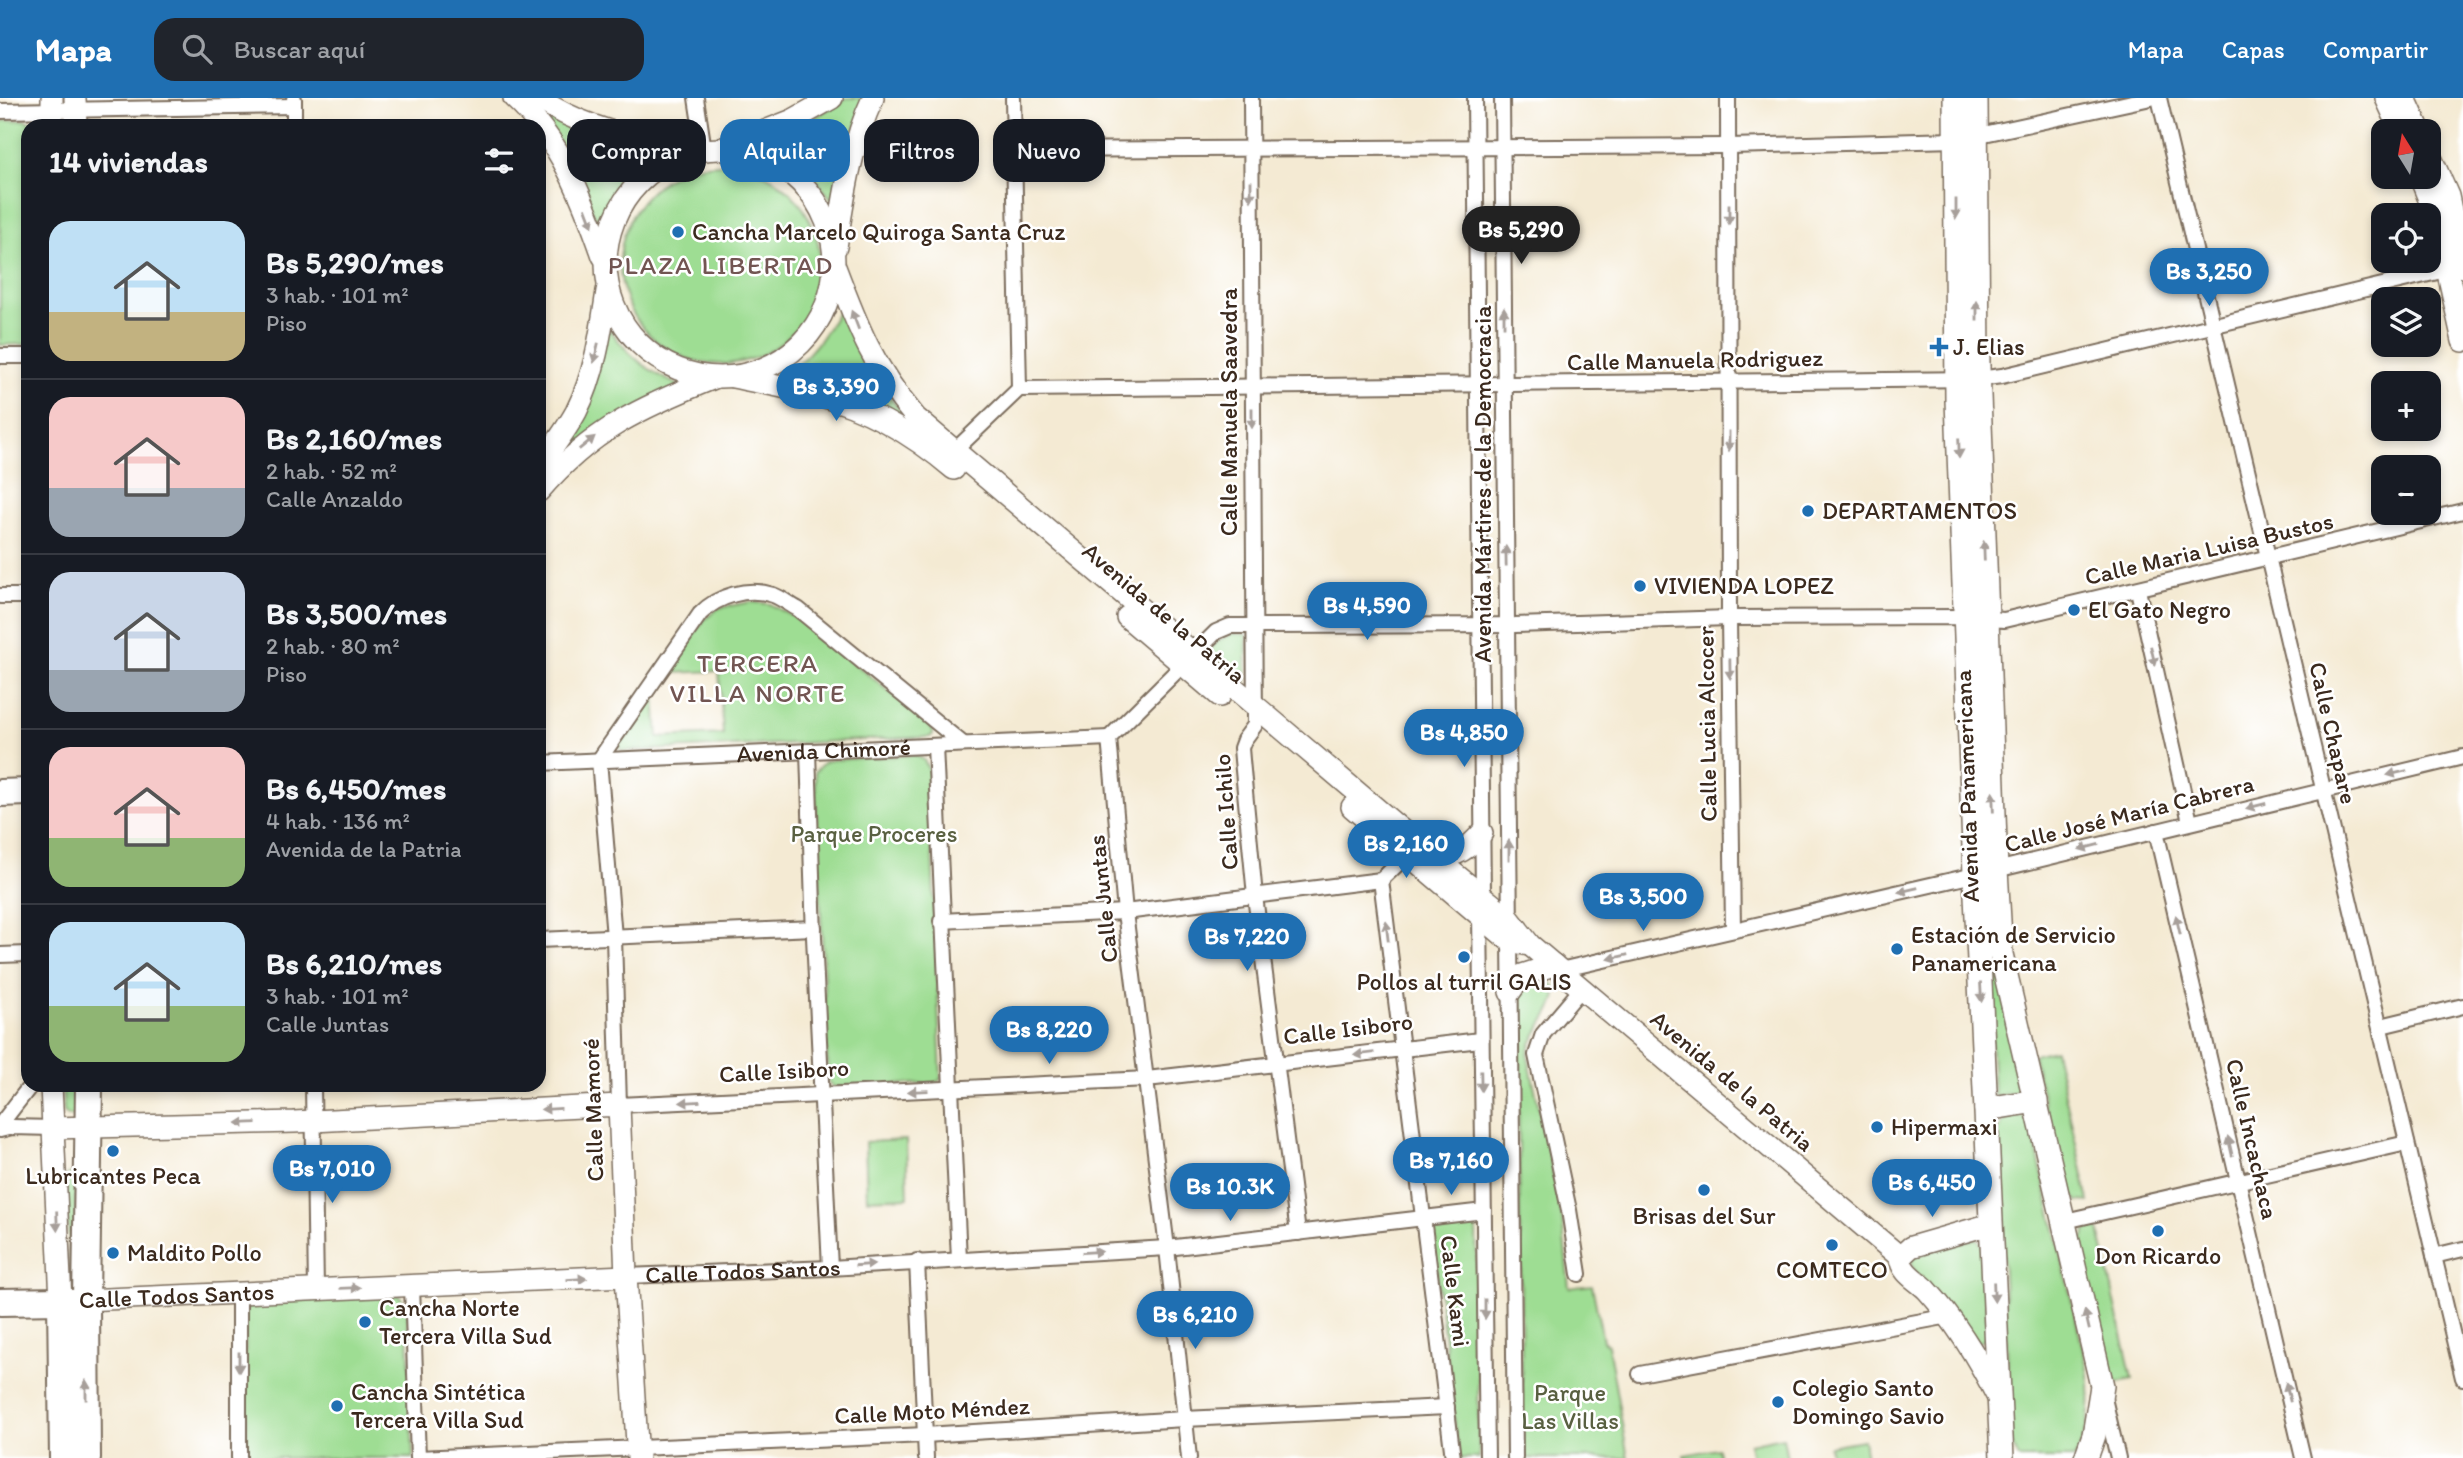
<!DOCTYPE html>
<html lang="es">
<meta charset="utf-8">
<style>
:root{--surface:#171b24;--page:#20242c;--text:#f1f3f6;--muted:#9ea1a6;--line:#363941;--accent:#1f6fb2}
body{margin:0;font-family:Itim,sans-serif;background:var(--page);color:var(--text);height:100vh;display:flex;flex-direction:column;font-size:26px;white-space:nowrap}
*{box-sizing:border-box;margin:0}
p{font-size:23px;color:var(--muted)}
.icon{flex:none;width:38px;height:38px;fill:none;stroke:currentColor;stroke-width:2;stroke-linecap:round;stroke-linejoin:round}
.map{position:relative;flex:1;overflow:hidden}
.sheet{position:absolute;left:21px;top:21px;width:525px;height:973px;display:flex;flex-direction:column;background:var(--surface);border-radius:21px;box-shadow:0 4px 10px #0003}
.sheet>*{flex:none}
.hud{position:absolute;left:567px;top:21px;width:665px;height:63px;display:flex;gap:14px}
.needle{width:46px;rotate:349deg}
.buttons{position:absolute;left:2371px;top:21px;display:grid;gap:14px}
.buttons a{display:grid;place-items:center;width:70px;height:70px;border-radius:14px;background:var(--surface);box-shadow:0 4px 10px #0003;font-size:35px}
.price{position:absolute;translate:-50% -60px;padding:0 16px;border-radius:24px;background:var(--accent);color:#fff;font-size:23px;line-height:46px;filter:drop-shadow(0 2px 4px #0008)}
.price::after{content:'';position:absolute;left:50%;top:42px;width:21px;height:16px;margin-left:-10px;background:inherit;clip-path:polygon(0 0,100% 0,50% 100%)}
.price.selected{background:#222;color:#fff}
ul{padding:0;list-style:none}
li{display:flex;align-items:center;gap:21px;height:175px;padding:0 28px}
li+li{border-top:2px solid var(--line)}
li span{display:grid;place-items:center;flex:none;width:196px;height:140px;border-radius:21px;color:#555}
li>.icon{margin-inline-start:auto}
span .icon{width:84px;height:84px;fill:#fffc;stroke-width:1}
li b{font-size:30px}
h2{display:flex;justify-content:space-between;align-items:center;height:84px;padding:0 28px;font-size:30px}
.pill{padding:0 24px;border-radius:21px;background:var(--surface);box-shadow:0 4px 10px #0003;font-size:24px;line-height:63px}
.pill.selected{background:var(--accent);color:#fff}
header{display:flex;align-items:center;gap:42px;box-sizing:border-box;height:98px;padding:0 35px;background:var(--accent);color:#fff}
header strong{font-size:33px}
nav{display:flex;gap:38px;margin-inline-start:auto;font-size:24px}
.search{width:490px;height:63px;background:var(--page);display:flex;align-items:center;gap:18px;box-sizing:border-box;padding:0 24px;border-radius:21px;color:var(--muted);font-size:26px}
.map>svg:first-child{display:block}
.green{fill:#9edd93;stroke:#6c8458;stroke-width:2;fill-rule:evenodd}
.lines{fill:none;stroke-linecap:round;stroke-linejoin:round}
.street-casing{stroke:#7c6d5d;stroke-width:18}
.secondary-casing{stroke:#7c6d5d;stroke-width:24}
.primary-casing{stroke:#7c6d5d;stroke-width:26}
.highway-casing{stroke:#7c6d5d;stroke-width:30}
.street{stroke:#fff;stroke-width:14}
.secondary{stroke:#fff;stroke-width:21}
.primary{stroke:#fff;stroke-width:23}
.highway{stroke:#fff;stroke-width:26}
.oneway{fill:#a79f9a}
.poi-dot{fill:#1f6fb2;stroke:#fff;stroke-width:2.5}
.labels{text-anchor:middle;stroke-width:5;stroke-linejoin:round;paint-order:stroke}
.poi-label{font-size:24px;fill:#3b2a1e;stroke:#fff;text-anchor:start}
.street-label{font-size:24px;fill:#3b2a1e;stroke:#fff}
.park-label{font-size:24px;fill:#596041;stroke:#fff}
.neighbourhood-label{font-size:26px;letter-spacing:2px;fill:#725552;stroke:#fff}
</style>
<header>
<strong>Mapa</strong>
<div class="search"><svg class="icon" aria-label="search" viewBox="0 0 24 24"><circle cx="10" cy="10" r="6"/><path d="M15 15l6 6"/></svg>Buscar aquí</div>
<nav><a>Mapa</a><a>Capas</a><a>Compartir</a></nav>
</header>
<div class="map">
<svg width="2463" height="1360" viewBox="0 0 2463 1360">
<rect width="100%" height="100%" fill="#fff"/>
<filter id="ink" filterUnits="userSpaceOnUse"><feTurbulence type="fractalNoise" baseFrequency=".0143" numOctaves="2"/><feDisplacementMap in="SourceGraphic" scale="14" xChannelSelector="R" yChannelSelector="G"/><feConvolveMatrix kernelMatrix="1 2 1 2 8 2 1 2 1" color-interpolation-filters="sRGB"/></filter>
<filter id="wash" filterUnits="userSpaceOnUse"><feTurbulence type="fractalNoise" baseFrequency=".00686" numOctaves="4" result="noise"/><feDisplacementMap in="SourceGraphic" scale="28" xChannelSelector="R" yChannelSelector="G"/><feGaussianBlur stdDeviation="1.57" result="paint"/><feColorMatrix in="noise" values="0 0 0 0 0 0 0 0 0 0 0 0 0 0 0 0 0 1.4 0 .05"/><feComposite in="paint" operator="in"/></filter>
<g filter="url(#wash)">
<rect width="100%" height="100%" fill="#f4ead3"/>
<g class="green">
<path d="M846 0H865L833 103C810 73 794 57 758 43L819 17Z"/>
<path d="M527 3 658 53C630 72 612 93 599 125Z"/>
<path d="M25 22 37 28H28V246L0 247V23Z"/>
<circle cx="720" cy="166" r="100"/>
<path d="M841 209C860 263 878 287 915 330L780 280C812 257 821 242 841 209Z"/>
<path d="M609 230C628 258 649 274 680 288L555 362Z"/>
<path d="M751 504 770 506 803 524 912 612 933 632V636L930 639 623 653 618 649V643L704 522 719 510ZM719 573 723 636 658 639 655 598 672 575Z"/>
<path d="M1231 536H1247L1246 590 1205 558 1217 543Z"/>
<path d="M915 657 924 662 929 673 941 981 935 985 834 989 829 985 828 980 815 674 824 664 832 662Z"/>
<path d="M1984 782 2023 994 1994 998Z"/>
<path d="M1542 880 1555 888C1562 910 1530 933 1528 958L1562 1120 1569 1190 1592 1187 1603 1243 1608 1247 1628 1360H1523L1517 896 1522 887Z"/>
<path d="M2055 952 2089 1104 2078 1103 2064 1089 2033 957Z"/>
<path d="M62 987H80L77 1017 68 1018 64 1014Z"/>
<path d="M2014 1017 2026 1020 2030 1024 2087 1269C2092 1300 2090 1333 2074 1360H2019L2011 1345 1998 1034 2003 1023Z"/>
<path d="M906 1042 908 1099 867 1101 865 1044Z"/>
<path d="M72 1075 76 1077 74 1184 71 1182 66 1082 67 1077Z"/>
<path d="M1476 1121 1479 1360H1459L1432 1137C1439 1119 1459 1122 1476 1121Z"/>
<path d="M2098 1127 2132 1281 2109 1286 2081 1157V1146L2086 1133Z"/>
<path d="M1977 1140 1983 1148 1987 1239 1981 1244 1976 1243 1916 1176 1911 1162 1913 1158Z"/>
<path d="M399 1197 407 1208 413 1360H247L245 1216 250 1205 257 1203Z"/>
<path d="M1783 1339 1787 1360H1752L1749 1346Z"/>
<path d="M1863 1342 1866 1360H1832L1829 1348Z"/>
<path d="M1718 1351 1720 1360H1685L1684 1357Z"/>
</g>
</g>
<g filter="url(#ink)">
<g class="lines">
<g class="street-casing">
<g id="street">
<path d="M696 0 704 52"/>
<path d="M1013 0 1019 291"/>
<path d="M1251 0 1255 627 1244 642 1241 650 1242 662 1255 798 1298 1135"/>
<path d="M1475 0 1483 797 1480 817 1487 1360"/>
<path d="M1502 0 1515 1360"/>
<path d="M1728 0 1729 520 1733 832"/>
<path d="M2159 0 2463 1280"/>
<path d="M294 1V28"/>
<path d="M0 13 294 8"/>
<path d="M1015 52 1729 48 1956 42 2151 0"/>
<path d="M0 258H28"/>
<path d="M950 357 1019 291 1978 281 2002 278 2454 170"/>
<path d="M2138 492 2190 724"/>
<path d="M0 498H28"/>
<path d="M935 648 959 1161"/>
<path d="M808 653 814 839 830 1170"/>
<path d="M599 662 614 839 619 1007 1147 981 1480 942"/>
<path d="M599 662 700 516C718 497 748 489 773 497 782 500 790 507 798 511L963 646"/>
<path id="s1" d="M539 665 1109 640"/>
<path d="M2156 733 2303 1360"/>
<path d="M1381 782 1453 1360"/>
<path d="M941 823 1125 814 1381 782 1412 752"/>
<path d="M539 842 814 830"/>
<path d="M0 857 28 856"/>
<path d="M1560 872 1996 772 2463 659"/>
<path d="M2381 928 2463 908"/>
<path d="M313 987 316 1192"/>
<path d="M0 1027 31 987"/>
<path d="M0 1032 12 1029 53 1030"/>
<path d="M2065 1123 2407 1045"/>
<path d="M2434 1158 2463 1151"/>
<path d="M917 1163 926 1360"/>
<path d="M1579 1176 1569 1112 1536 957 1543 936 1582 890"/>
<path id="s2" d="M626 1178 830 1170 1167 1150 1484 1113"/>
<path d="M412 1188 418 1360 925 1337 1184 1321 1447 1309"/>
<path d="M239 1196V1360"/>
<path d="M1640 1276 1949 1218"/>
<path d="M2104 1300 2118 1360"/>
<path d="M1189 1360 1167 1150 1125 814 1109 640 1216 534 1230 528H1253L1515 527 1729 520 1965 519 2004 522 2463 413"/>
</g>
</g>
<g class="secondary-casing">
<g id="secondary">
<path d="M52 0V28"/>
<path d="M75 0 76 28"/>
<path d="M514 0C561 43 583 100 603 158"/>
<path d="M538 0C583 31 637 40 689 55"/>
<path d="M2386 0 2401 33"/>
<path d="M2405 0 2420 33"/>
<path d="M722 50 793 22 832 0"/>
<circle cx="720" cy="165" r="114"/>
<path d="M2429 55 2448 98 2463 169"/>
<path d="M2420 79 2435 116 2463 243"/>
<path d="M836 149C844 98 851 47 873 0"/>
<path d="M835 169C858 230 873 269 916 320L1418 746 1509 820 1530 847 1900 1159C1901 1175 1917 1182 1927 1192 1957 1225 1979 1262 1999 1302"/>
<path d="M733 279C761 285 790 290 817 297 867 309 915 338 954 371"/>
<path d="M539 368C552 351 565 334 576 314 595 277 601 234 607 193"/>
<path d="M539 393C591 332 642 309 714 280"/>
<path d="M1127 519 1220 598"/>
<path d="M1352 709 1510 843 1529 847"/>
<path d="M1436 761C1457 758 1468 751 1482 735"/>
<path d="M1510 894 1522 877 1554 867"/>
<path id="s3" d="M51 987 61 1203 626 1178"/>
<path d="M53 1030 294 1024 619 1007 626 1178 638 1360"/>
<path d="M1900 1159 1911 1149 1991 1126"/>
</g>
</g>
<g class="primary-casing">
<g id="primary">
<path d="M1955 0 1957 302 1975 776 2002 1360"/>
<path d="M1976 0 1978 269 1996 772 2001 856 2102 1288 2094 1337 2086 1360"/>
<path d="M1986 1011 2036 1003"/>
</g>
</g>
<g class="highway-casing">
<g id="highway">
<path d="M0 695 28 694"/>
<path d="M0 1204 61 1203 63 1360"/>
<path d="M87 1360 86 1203 89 987"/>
</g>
</g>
<use href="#street" class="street"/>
<use href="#secondary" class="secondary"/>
<use href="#primary" class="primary"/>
<use href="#highway" class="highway"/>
</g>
<defs><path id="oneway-solid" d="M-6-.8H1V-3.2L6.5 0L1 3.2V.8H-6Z" transform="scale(1.75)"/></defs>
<g class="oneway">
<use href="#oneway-solid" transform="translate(1251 93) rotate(90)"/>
<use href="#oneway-solid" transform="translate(1956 111) rotate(90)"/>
<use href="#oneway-solid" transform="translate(1729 116) rotate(90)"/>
<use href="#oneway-solid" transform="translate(589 119) rotate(69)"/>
<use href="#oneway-solid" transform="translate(1977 213) rotate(-90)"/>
<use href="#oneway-solid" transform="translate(1504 219) rotate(-90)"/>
<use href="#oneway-solid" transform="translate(855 222) rotate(-111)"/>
<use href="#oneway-solid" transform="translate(596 255) rotate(103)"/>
<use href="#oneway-solid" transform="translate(1252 320) rotate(90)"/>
<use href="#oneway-solid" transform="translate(1729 343) rotate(90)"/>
<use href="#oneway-solid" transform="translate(587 345) rotate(-39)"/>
<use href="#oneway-solid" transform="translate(1959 350) rotate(88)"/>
<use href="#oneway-solid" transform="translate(1984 453) rotate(-92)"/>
<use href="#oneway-solid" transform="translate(1506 458) rotate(-91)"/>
<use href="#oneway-solid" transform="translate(2153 558) rotate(77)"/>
<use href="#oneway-solid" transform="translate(1730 571) rotate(89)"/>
<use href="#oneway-solid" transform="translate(2397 675) rotate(167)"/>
<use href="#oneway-solid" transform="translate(1993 704) rotate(-92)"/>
<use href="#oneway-solid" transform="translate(2256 708) rotate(166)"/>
<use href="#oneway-solid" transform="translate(2089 749) rotate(166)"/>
<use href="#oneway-solid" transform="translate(1509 752) rotate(-90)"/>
<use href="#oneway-solid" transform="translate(1908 792) rotate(167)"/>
<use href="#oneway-solid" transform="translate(2178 827) rotate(-103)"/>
<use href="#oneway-solid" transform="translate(1387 833) rotate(-97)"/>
<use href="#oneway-solid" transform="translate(1618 859) rotate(167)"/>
<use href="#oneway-solid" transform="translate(1981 894) rotate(87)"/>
<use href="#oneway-solid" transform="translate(1364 956) rotate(173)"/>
<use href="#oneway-solid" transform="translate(1481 983) rotate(89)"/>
<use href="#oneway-solid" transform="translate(918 993) rotate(178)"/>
<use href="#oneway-solid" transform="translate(690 1004) rotate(177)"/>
<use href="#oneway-solid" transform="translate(551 1011) rotate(177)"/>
<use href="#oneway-solid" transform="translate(246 1025) rotate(178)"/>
<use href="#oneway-solid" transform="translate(2230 1048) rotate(-103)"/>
<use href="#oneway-solid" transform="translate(57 1123) rotate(88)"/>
<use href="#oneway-solid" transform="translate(1092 1154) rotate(-3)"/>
<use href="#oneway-solid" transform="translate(865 1167) rotate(-4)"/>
<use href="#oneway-solid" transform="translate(577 1181) rotate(-3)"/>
<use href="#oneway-solid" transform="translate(350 1190) rotate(-2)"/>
<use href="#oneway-solid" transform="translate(1994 1194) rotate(88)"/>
<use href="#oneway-solid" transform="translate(1485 1211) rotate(90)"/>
<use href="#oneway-solid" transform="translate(2087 1222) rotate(-103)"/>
<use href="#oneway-solid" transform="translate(239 1264) rotate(90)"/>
<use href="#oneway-solid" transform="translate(86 1292) rotate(-90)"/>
<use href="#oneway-solid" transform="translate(2288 1294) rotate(-103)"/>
</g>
</g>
<g class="poi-dot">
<circle cx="678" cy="134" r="7"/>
<path d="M1935.5 238.5h7v7h7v7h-7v7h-7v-7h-7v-7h7z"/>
<circle cx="1808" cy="413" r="7"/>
<circle cx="1640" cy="488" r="7"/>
<circle cx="2074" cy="512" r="7"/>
<circle cx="1897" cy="851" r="7"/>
<circle cx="1464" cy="859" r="7"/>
<circle cx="1877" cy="1029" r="7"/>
<circle cx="113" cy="1053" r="7"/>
<circle cx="1704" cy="1092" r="7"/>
<circle cx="2158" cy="1133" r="7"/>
<circle cx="1832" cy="1147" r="7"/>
<circle cx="113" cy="1155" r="7"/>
<circle cx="365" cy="1224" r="7"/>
<circle cx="1778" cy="1304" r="7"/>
<circle cx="337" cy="1308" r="7"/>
</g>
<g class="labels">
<g class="poi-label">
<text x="692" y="142">Cancha Marcelo Quiroga Santa Cruz</text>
<text x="1953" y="257">J. Elias</text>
<text x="1822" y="421">DEPARTAMENTOS</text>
<text x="1654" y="496">VIVIENDA LOPEZ</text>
<text x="2088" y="520">El Gato Negro</text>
<text x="1911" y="845">Estación de Servicio<tspan x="1911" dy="28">Panamericana</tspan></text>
<text x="1464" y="892" text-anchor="middle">Pollos al turril GALIS</text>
<text x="1891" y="1037">Hipermaxi</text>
<text x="113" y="1086" text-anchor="middle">Lubricantes Peca</text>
<text x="1704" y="1126" text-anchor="middle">Brisas del Sur</text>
<text x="127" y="1163">Maldito Pollo</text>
<text x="2158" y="1166" text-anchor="middle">Don Ricardo</text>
<text x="1832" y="1180" text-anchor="middle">COMTECO</text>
<text x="379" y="1218">Cancha Norte<tspan x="379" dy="28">Tercera Villa Sud</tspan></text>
<text x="1792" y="1298">Colegio Santo<tspan x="1792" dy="28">Domingo Savio</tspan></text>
<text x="351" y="1302">Cancha Sintética<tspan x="351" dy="28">Tercera Villa Sud</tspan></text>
</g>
<g class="street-label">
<text transform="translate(1695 262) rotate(-1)" y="8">Calle Manuela Rodriguez</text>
<text transform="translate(1229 314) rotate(-90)" y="8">Calle Manuela Saavedra</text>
<text transform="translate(1483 386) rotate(-90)" y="8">Avenida Mártires de la Democracia</text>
<text transform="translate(2209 451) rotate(-13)" y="8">Calle Maria Luisa Bustos</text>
<text transform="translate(1164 515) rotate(40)" y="8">Avenida de la Patria</text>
<text transform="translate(1707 626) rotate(-91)" y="8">Calle Lucia Alcocer</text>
<text transform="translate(2333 635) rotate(77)" y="8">Calle Chapare</text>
<text dy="8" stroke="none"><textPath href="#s1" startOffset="285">Avenida Chimoré</textPath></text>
<text transform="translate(1967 688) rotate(-92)" y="8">Avenida Panamericana</text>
<text transform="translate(1226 714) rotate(-94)" y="8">Calle Ichilo</text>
<text transform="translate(2129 716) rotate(-14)" y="8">Calle José María Cabrera</text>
<text transform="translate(1103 801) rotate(-96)" y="8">Calle Juntas</text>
<text transform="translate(1348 931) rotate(-7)" y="8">Calle Isiboro</text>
<text transform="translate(784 973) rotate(-3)" y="8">Calle Isiboro</text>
<text transform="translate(1732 983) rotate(40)" y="8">Avenida de la Patria</text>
<text transform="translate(593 1012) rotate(-92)" y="8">Calle Mamoré</text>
<text transform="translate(2252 1041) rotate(77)" y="8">Calle Incachaca</text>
<text dy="8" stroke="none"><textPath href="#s2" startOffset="117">Calle Todos Santos</textPath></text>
<text transform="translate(1455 1193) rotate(83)" y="8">Calle Kami</text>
<text dy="8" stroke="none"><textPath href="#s3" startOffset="332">Calle Todos Santos</textPath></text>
<text transform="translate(932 1313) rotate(-3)" y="8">Calle Moto Méndez</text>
</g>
<g class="park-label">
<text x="874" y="744">Parque Proceres</text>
<text x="1570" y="1303">Parque<tspan x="1570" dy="28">Las Villas</tspan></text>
</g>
<g class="neighbourhood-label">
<text x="721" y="176">PLAZA LIBERTAD</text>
<text x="758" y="574">TERCERA<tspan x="758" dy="30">VILLA NORTE</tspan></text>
</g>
</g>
</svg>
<div class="buttons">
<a><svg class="needle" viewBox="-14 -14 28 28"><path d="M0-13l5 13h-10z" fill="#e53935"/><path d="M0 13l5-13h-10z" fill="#9ea1a6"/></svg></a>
<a><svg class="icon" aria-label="locate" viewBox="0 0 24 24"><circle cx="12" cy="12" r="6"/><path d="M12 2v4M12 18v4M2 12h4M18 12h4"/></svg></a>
<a><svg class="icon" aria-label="layers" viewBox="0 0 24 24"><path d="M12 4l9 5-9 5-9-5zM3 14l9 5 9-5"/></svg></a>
<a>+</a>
<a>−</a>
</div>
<b class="price selected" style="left:1521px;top:168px">Bs 5,290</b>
<b class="price" style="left:2209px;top:210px">Bs 3,250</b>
<b class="price" style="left:836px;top:325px">Bs 3,390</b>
<b class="price" style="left:1367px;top:544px">Bs 4,590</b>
<b class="price" style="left:1464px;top:671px">Bs 4,850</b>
<b class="price" style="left:1406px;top:782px">Bs 2,160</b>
<b class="price" style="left:1643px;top:835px">Bs 3,500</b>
<b class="price" style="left:1247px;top:875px">Bs 7,220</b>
<b class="price" style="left:1049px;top:968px">Bs 8,220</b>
<b class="price" style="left:1451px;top:1099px">Bs 7,160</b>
<b class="price" style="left:332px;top:1107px">Bs 7,010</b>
<b class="price" style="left:1932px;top:1121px">Bs 6,450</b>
<b class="price" style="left:1230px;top:1125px">Bs 10.3K</b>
<b class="price" style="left:1195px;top:1253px">Bs 6,210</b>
<div class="hud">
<a class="pill">Comprar</a>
<a class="pill selected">Alquilar</a>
<a class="pill">Filtros</a>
<a class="pill">Nuevo</a>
</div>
<section class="sheet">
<h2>14 viviendas<svg class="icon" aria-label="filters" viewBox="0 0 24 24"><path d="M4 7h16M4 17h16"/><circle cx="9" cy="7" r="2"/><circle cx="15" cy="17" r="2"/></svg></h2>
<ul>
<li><span style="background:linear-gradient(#bfe0f5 65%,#c2b280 0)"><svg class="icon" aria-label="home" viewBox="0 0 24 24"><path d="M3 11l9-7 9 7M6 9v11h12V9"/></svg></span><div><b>Bs 5,290/mes</b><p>3 hab. · 101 m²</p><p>Piso</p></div></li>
<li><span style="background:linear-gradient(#f6c9c9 65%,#9aa5b1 0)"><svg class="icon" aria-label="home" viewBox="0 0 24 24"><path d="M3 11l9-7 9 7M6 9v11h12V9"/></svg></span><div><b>Bs 2,160/mes</b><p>2 hab. · 52 m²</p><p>Calle Anzaldo</p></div></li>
<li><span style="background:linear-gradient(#c9d6e8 70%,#9aa5b1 0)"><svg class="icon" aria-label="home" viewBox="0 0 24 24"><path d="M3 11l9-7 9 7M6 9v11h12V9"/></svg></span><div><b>Bs 3,500/mes</b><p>2 hab. · 80 m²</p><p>Piso</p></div></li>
<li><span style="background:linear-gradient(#f6c9c9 65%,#8fb573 0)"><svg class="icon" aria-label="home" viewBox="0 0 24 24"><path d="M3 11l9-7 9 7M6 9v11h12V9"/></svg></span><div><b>Bs 6,450/mes</b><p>4 hab. · 136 m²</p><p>Avenida de la Patria</p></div></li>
<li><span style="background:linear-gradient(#bfe0f5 60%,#8fb573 0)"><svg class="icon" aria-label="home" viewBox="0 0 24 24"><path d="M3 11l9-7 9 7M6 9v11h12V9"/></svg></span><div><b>Bs 6,210/mes</b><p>3 hab. · 101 m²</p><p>Calle Juntas</p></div></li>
</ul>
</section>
</div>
